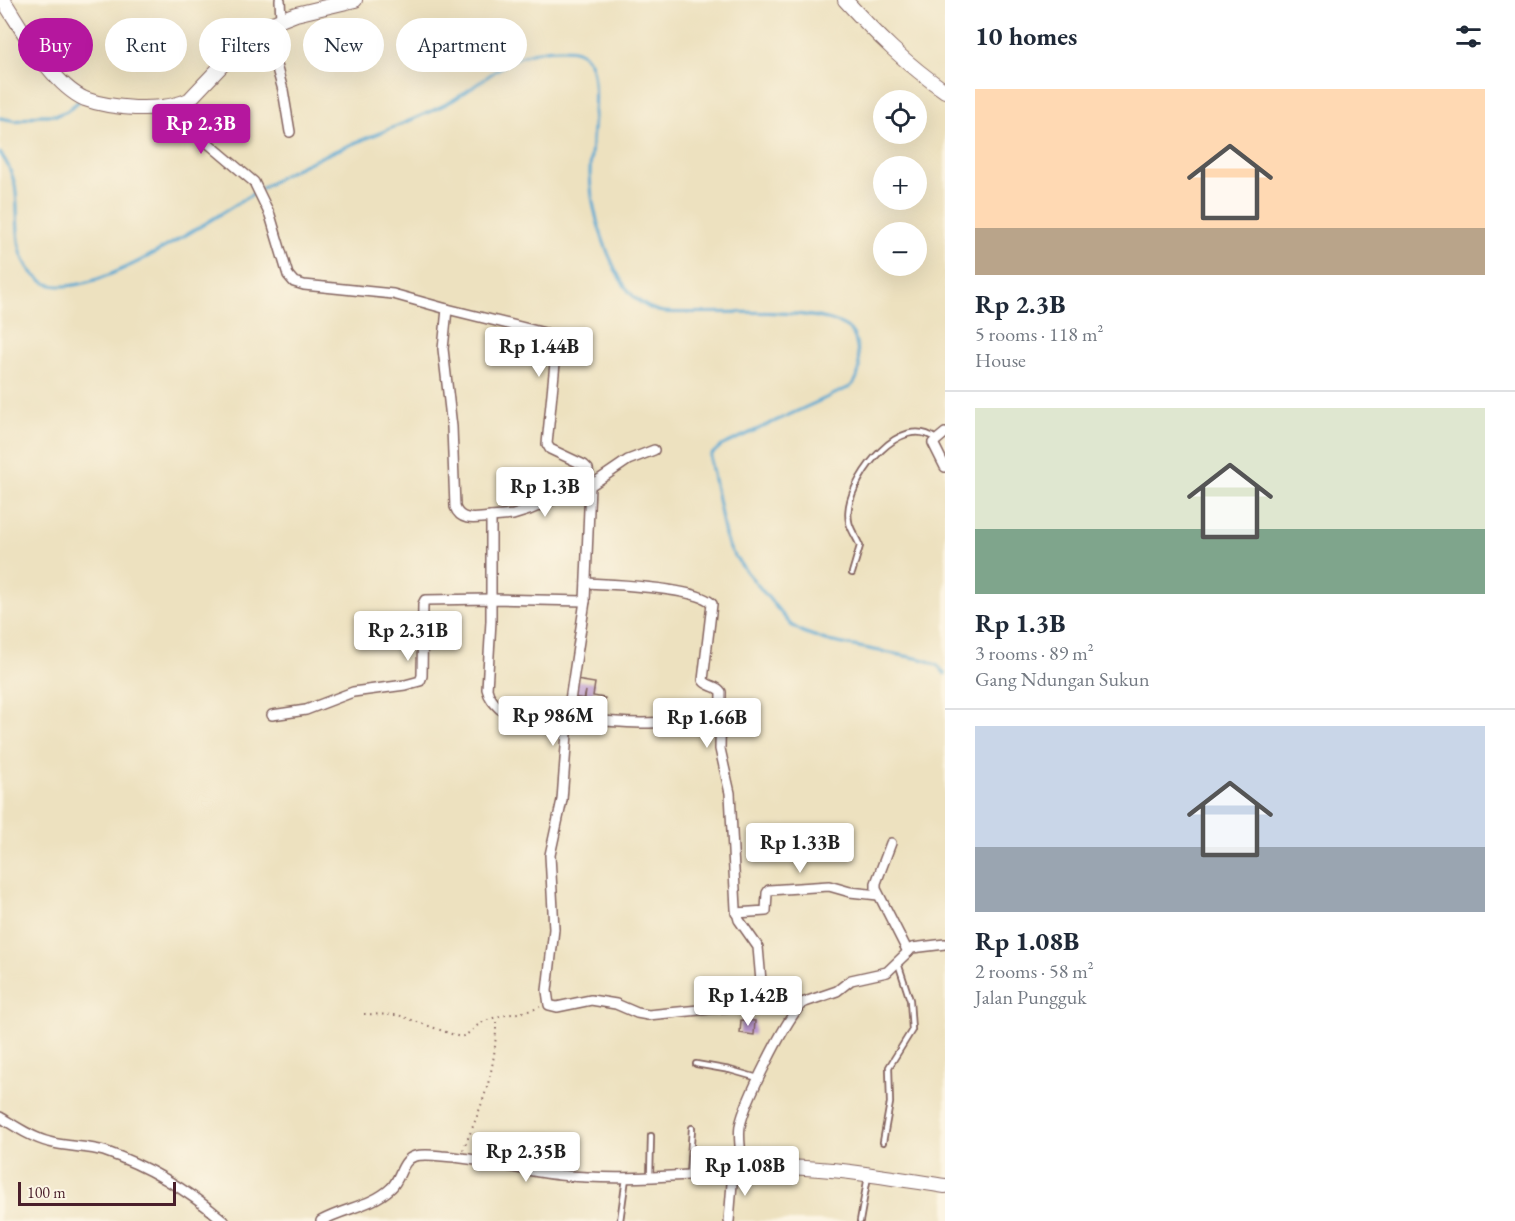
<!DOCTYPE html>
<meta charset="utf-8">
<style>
:root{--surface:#fff;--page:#f6f6f7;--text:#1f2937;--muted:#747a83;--line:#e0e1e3;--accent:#b5179e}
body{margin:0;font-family:"EB Garamond",serif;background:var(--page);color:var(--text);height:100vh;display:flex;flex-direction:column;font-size:22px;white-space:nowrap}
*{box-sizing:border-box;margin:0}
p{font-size:20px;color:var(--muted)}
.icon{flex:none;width:33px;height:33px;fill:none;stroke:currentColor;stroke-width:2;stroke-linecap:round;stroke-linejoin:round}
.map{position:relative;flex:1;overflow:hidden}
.sheet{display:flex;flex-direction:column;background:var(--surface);width:570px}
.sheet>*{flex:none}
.banner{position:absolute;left:18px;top:18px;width:570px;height:54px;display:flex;gap:12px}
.controls{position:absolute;left:873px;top:90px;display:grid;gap:12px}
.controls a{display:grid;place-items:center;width:54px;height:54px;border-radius:50%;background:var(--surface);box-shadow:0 6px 24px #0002;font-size:30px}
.scale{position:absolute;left:18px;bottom:15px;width:158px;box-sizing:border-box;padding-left:6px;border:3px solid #4a1f2b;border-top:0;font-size:16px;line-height:21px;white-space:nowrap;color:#4a1f2b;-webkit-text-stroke:4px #fcf5e5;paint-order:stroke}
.price{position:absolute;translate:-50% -51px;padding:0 14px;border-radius:6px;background:#fff;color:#222;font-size:20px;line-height:39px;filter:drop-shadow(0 2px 3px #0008)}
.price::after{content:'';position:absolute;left:50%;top:36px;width:18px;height:14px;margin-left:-9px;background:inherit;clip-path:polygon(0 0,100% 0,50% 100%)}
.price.current{background:var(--accent);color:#fff}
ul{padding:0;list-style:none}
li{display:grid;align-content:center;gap:12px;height:318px;padding:0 30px}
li+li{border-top:2px solid var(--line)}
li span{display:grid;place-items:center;height:186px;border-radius:0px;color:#555}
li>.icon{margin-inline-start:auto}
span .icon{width:108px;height:108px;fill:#fffc;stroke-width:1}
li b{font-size:26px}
h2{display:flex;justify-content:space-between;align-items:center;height:72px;padding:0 30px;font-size:26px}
.chip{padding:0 21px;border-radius:27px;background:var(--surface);box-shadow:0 6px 24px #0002;font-size:21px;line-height:54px}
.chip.current{background:var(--accent);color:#fff}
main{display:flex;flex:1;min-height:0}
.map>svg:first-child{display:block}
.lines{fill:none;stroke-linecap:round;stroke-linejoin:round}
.stream{stroke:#58a7d2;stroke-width:3}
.building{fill:#b996ce}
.lane-casing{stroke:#83635f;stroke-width:8}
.street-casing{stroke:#83635f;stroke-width:12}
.secondary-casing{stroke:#83635f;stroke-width:16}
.path{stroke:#83635f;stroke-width:2;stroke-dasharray:1.5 4.5;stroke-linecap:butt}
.lane{stroke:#fff;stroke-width:4.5}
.street{stroke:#fff;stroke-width:9}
.secondary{stroke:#fff;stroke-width:14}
</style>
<main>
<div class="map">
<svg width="945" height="1221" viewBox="0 0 945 1221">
<rect width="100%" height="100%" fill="#fcf5e5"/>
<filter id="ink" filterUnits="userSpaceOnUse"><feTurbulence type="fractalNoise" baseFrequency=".0167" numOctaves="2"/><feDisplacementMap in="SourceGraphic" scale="12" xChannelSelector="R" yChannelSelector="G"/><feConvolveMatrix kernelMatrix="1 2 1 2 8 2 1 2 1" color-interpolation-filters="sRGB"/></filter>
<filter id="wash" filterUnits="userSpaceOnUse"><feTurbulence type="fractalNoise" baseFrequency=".008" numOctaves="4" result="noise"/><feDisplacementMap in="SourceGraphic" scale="24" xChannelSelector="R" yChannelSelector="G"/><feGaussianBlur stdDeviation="1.35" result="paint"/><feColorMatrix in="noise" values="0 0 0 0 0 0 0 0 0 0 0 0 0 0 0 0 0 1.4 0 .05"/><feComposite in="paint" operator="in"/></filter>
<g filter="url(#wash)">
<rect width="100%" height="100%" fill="#ede1bf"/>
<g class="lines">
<g class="stream">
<path d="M0 118 17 121 38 115H57L67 111 79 101"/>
<path d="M0 153C8 163 12 173 15 185 21 217 9 260 42 281 89 312 244 195 291 171 342 145 397 129 448 103 488 81 513 47 563 49 574 49 583 51 589 61 601 83 590 147 590 174 591 208 601 239 615 269 625 290 639 308 663 312 706 315 811 305 845 326 855 332 857 343 858 354 860 367 860 378 850 387L721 446 711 455V464L725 535 730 549 741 565 791 625 803 632 828 641 926 660 938 666 945 674"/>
</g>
</g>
<g id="blocks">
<g class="building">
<path d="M576 680 595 683 593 696 605 698 603 716 583 713 586 691 584 699 573 697Z"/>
<path d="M741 1020 755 1021 754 1035 740 1033Z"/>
</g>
</g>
</g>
<g filter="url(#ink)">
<use href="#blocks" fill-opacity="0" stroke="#83635f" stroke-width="1.5"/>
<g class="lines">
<g class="lane-casing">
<g id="lane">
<path d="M852 573 860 546C853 530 846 526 849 506 854 475 900 412 936 439"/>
<path d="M696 1064 730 1070 758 1078"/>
<path d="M883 1142 890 1103 889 1067 912 1030 910 1000 898 963"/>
<path d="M689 1175 692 1128"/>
<path d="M650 1177 651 1136"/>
<path d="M620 1221 626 1178"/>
<path d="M860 1221 868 1176"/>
</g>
</g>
<g class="street-casing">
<g id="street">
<path d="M280 0 281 19"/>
<path d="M265 26 283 90 290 132"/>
<path d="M178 105 202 138 254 182 270 215 288 275 294 282 304 285 393 294 447 309 443 349 452 427 455 507C461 523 477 518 491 517V621L487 689C489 698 494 703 500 709 547 715 595 722 642 723 669 723 694 719 721 719"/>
<path d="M447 309 553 335 557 343 547 444 550 449 584 465 588 469 590 486 585 601 569 707 562 800 550 855 554 929 547 991 549 1005 557 1007 591 1000 616 1004 637 1013 648 1015 740 1006 802 1003 837 991 851 980 887 972 912 948 945 944"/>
<path d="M945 433 933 443 945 467"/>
<path d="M491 517 513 515 529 510 552 500 584 490 628 460 654 450"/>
<path d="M586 583C609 584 701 588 712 604L703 680C707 687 717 685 721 692L720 749 730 793 736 909 739 920 758 947 763 1004"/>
<path d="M272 715 306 710 353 692 405 685 420 681 422 676 423 604 425 600 491 599 585 601"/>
<path d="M891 843 876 883V889L908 952"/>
<path d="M736 913 766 911 767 893 769 890 829 886 850 892 878 895"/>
<path d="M0 1117C15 1126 32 1138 49 1142 67 1147 87 1146 104 1151 148 1166 190 1192 224 1221"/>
<path d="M321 1221C344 1208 372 1206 391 1188 401 1179 401 1160 415 1156 423 1154 433 1155 442 1156 482 1158 520 1171 560 1175 616 1181 673 1176 729 1172L743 1168C741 1154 738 1140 740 1126 745 1101 784 1023 802 1003"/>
<path d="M729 1221 733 1171"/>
</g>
</g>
<g class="secondary-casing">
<g id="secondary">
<path d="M3 0C23 30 51 84 85 99 101 105 118 107 135 108 154 108 171 108 189 100L246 40 265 26 296 14 355 0"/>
<path d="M845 0C877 35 906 64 945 91"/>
<path d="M743 1168C810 1163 879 1176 945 1186"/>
</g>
</g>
<g class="path">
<path d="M364 1014 398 1015 460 1037C470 1035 474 1026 483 1022 501 1013 522 1015 540 1007"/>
<path d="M463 1150C483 1103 497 1070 496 1018"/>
</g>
<use href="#lane" class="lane"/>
<use href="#street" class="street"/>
<use href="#secondary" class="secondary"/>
</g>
</g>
</svg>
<div class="controls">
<a><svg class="icon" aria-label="locate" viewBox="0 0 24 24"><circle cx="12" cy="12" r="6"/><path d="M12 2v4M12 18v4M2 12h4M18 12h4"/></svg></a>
<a>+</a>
<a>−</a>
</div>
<div class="scale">100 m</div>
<b class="price current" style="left:201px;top:155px">Rp 2.3B</b>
<b class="price" style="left:539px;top:378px">Rp 1.44B</b>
<b class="price" style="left:545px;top:518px">Rp 1.3B</b>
<b class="price" style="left:408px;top:662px">Rp 2.31B</b>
<b class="price" style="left:553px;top:747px">Rp 986M</b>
<b class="price" style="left:707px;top:749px">Rp 1.66B</b>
<b class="price" style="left:800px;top:874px">Rp 1.33B</b>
<b class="price" style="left:748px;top:1027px">Rp 1.42B</b>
<b class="price" style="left:526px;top:1183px">Rp 2.35B</b>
<b class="price" style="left:745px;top:1197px">Rp 1.08B</b>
<div class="banner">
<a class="chip current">Buy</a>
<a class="chip">Rent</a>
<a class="chip">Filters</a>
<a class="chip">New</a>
<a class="chip">Apartment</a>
</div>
</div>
<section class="sheet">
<h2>10 homes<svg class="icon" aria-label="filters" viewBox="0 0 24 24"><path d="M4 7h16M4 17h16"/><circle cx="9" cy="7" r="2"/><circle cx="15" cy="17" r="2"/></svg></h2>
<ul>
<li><span style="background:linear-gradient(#ffd9b3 75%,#b9a48a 0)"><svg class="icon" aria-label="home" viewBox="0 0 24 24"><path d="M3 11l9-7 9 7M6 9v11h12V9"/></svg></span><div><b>Rp 2.3B</b><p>5 rooms · 118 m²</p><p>House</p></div></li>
<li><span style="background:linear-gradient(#dfe7d0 65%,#7fa58c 0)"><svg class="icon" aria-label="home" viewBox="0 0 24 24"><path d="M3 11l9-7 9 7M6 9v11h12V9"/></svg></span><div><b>Rp 1.3B</b><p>3 rooms · 89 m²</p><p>Gang Ndungan Sukun</p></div></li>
<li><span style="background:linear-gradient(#c9d6e8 65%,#9aa5b1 0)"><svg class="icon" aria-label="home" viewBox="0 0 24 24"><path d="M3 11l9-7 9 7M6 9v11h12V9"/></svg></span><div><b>Rp 1.08B</b><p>2 rooms · 58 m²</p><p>Jalan Pungguk</p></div></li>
</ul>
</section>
</main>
